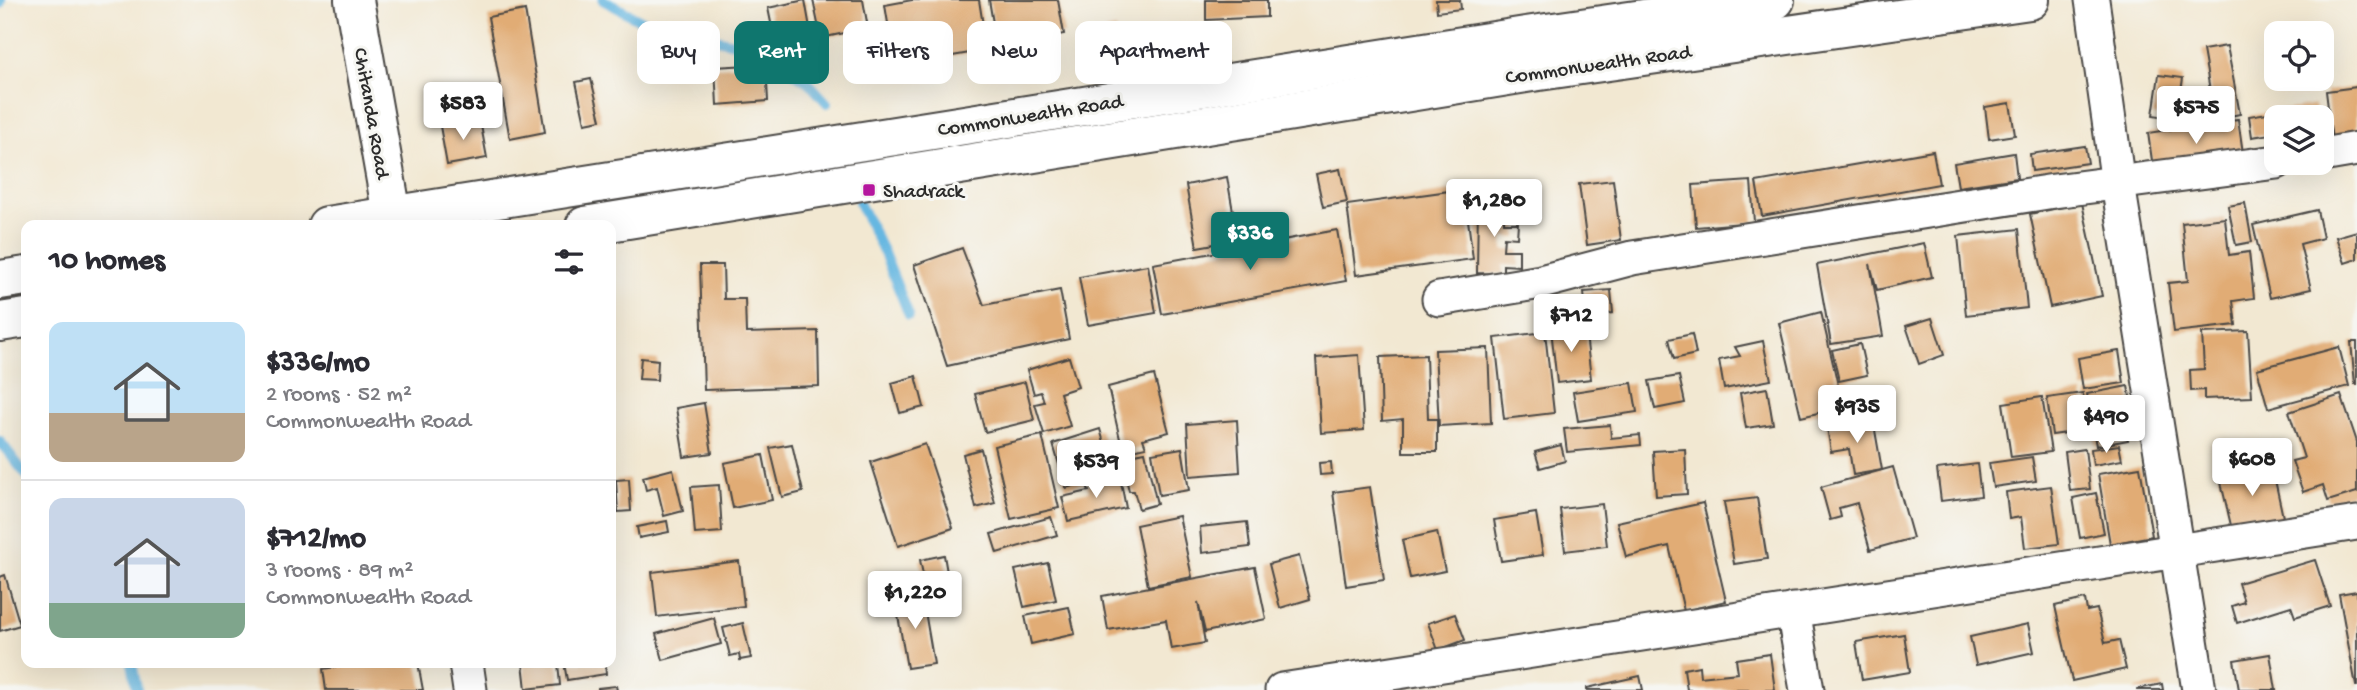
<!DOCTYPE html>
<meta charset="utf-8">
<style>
:root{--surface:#fff;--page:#f7f7f7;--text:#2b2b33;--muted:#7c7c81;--line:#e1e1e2;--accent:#0f766e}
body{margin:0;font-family:"Gochi Hand",sans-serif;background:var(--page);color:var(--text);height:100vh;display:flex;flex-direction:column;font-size:26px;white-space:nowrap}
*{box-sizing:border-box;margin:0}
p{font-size:23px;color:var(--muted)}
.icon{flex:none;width:38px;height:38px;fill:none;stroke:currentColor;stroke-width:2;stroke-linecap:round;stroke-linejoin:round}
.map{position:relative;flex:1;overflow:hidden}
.sheet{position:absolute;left:21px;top:220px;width:595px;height:448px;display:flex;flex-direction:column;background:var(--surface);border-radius:14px;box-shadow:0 7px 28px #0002}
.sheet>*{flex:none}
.guide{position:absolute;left:637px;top:21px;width:665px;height:63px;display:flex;gap:14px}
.fabs{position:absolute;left:2264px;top:21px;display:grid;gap:14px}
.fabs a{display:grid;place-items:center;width:70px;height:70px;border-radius:14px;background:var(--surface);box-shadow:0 7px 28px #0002;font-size:35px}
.price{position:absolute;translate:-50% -60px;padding:0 16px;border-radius:7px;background:#fff;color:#222;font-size:23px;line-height:46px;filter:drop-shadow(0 2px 4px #0008)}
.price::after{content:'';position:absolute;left:50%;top:42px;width:21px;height:16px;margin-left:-10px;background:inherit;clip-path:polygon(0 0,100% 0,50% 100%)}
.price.active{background:var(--accent);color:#fff}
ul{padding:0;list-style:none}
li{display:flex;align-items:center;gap:21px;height:175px;padding:0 28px}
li+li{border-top:2px solid var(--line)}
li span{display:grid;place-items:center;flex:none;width:196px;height:140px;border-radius:14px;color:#555}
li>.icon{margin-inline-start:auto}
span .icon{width:84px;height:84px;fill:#fffc;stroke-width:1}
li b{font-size:30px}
h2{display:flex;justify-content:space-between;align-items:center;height:84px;padding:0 28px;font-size:30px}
.tag{padding:0 24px;border-radius:14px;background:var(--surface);box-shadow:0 7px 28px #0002;font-size:24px;line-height:63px}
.tag.active{background:var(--accent);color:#fff}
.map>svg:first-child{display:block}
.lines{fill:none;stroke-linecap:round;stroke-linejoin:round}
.stream{stroke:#66b7e1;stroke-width:10}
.building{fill:#e1ac75}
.minor-casing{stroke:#494744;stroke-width:37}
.tertiary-casing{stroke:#494744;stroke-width:42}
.secondary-casing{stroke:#494744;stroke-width:42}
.minor{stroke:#fff;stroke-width:33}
.tertiary{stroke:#fff;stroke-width:38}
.secondary{stroke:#fff;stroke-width:38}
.poi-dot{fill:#b5179e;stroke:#f6f6f2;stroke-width:2.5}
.labels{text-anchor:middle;stroke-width:6;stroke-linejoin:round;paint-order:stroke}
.street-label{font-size:21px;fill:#2b2b2b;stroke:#f6f6f2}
.poi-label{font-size:21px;fill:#2b2b2b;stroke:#f6f6f2;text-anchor:start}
</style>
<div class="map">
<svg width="2357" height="690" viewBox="0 0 2357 690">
<rect width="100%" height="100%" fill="#f6f6f2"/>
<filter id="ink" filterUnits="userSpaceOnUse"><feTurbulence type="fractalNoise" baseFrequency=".0143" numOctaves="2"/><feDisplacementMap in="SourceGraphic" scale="14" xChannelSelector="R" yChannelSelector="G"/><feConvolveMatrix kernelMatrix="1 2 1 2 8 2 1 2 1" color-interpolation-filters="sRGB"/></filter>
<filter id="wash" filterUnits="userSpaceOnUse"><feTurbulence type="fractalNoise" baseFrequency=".00686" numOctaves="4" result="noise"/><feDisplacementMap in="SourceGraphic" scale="28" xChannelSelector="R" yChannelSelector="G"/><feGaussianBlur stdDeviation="1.57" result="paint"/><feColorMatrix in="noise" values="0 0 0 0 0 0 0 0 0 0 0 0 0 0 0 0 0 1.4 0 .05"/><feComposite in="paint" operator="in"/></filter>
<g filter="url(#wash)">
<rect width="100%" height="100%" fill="#f2e8d2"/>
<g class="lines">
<g class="stream">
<path d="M603 0 646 23 738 44 775 60 808 82 827 103"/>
<path d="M0 4 1 0"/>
<path d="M859 203 884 253 909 315"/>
<path d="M0 441 26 475"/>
<path d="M132 663 137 690"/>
</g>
</g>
<g id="blocks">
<g class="building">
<path d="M805 0 813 45 777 52 768 8Z"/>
<path d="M813 0H863L868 28 821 38Z"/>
<path d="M912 0H979L987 50 895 66 885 5Z"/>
<path d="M989 0H1058L1064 34 997 46Z"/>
<path d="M1206 0H1267V17L1206 20Z"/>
<path d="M1436 0H1460L1461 9 1437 12Z"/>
<path d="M525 10 545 132 510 139 488 17Z"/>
<path d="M1116 28 1120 55 1110 57 1106 30Z"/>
<path d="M2227 46 2240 114 2215 119 2203 50Z"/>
<path d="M766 64 768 101 717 105 715 67Z"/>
<path d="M2159 75 2183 78 2177 119 2153 115Z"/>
<path d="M591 79 601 120 585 123 576 82Z"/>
<path d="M2302 79H2321V85L2302 86Z"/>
<path d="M2357 87V137L2332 140 2326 91Z"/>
<path d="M2010 103 2015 135 1989 139 1985 107Z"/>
<path d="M2315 105 2317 117H2277V133L2252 137 2249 116Z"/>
<path d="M2238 119 2244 160 2154 174 2148 133Z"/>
<path d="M480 120 487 158 447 165 440 126Z"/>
<path d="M2085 146 2088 163 2032 171 2030 154Z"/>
<path d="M1933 151 1939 184 1762 216 1756 182Z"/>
<path d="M2014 153 2017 178 1958 187 1954 163Z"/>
<path d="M1340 169 1347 202 1323 207 1316 174Z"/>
<path d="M1227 177 1238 240 1197 247 1186 185Z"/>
<path d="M1613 180 1621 240 1587 245 1579 184Z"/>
<path d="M1751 181 1754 222 1696 227 1693 185Z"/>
<path d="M1464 189 1473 259 1356 275 1347 205Z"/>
<path d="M1478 202H1504V223H1518L1517 238 1504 237 1503 250H1519V266L1503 265V274L1477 273Z"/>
<path d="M2082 203 2102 296 2050 307 2030 214Z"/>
<path d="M2245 203 2252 242 2236 245 2228 206Z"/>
<path d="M2317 210 2323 238 2300 244 2311 289 2270 298 2253 225Z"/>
<path d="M2225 218 2229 255 2249 252 2254 298 2233 301 2236 325 2174 332 2168 283 2188 281 2182 223Z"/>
<path d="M2019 229 2027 308 1966 315 1958 236Z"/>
<path d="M1337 230 1346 281 1162 314 1153 264Z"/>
<path d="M2357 231V259L2345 263 2336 237Z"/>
<path d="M1924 243 1932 277 1877 290 1870 264 1883 336 1831 344 1817 265Z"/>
<path d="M962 248 984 305 1060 290 1069 339 947 366 914 265Z"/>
<path d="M700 265H723L724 299H745L746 333 818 331 819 386 704 390Z"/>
<path d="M1148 265 1156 313 1088 325 1079 277Z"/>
<path d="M1611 290 1613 313 1586 316 1584 292Z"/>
<path d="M1821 312 1843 407 1801 417 1779 323Z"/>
<path d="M1932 318 1944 355 1919 364 1906 326Z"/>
<path d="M1585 325 1591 379 1557 383 1551 329Z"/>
<path d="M2248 331 2252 397 2204 399V390L2191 391 2190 370 2204 369 2202 333Z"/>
<path d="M1545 332 1554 413 1504 419 1495 338Z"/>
<path d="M1692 334 1696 354 1674 359 1669 339Z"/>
<path d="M1763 341 1771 380 1724 389 1719 360 1740 356 1735 347Z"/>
<path d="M2351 342H2357V384H2355Z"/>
<path d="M1860 344 1867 375 1839 381 1832 350Z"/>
<path d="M2339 347 2349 386 2268 408 2257 369Z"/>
<path d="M1488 348 1491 423 1439 426 1435 350Z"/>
<path d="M2119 351 2124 383 2083 389 2078 358Z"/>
<path d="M1359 355 1364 430 1321 433 1316 358Z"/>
<path d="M1426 355 1428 419H1437V452H1403V419L1382 421 1380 357Z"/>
<path d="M1069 357 1078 387 1060 393 1070 426 1044 434 1035 404 1044 402 1041 392 1034 394 1027 370Z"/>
<path d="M641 358 658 360 657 380 639 379Z"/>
<path d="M1154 375 1169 432 1143 439 1146 447 1123 452 1108 387Z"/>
<path d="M916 376 924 407 900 413 892 383Z"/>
<path d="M1679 376 1685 403 1655 409 1649 381Z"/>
<path d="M1025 382 1034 420 985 432 975 394Z"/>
<path d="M1632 383 1637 412 1578 421 1573 392Z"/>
<path d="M2128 386 2133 413 2123 414 2128 440 2096 446 2087 394Z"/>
<path d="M1767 388 1773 424 1746 428 1740 393Z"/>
<path d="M2083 393 2088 430 2052 435 2047 398Z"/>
<path d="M2341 395 2357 442V492L2328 501 2323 485 2303 492 2292 461 2304 458 2289 412Z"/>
<path d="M2042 397 2051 452 2011 457 2003 403Z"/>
<path d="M704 403 712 453 684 457 676 408Z"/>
<path d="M1873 419 1882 470 1853 475 1849 449 1831 452 1827 427Z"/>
<path d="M1237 420 1240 472 1190 476 1187 424Z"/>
<path d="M1610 425 1611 438 1640 435 1641 445 1567 452 1564 429Z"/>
<path d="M1100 429 1113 474 1066 488 1053 444Z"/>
<path d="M1042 435 1059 508 1011 519 994 446Z"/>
<path d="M792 444 803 492 782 497 770 448Z"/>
<path d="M925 444 953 528 898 546 871 462Z"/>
<path d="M1561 445 1565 461 1540 468 1535 452Z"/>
<path d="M2119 445 2122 460 2093 465 2091 449Z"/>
<path d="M1182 448 1189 490 1159 495 1152 453Z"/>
<path d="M981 449 995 503 976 508 963 454Z"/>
<path d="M1685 449 1687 494 1656 496 1653 451Z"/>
<path d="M2085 449 2090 489 2070 491 2065 452Z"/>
<path d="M1145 452 1157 504 1139 509 1134 491H1129L1121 457Z"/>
<path d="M763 455 772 500 733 508 724 463Z"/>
<path d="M2032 457 2036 481 1993 487 1989 463Z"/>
<path d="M2271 461 2284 522 2233 534 2219 474Z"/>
<path d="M1331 462 1332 474 1320 475 1319 463Z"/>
<path d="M1977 464 1981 496 1941 501 1937 469Z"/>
<path d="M1893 467 1913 538 1870 550 1857 503 1839 508 1841 517 1830 520 1821 487Z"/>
<path d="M2140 467 2152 536 2110 544 2098 474Z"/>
<path d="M673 469 683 511 664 516 657 487 646 490 643 477Z"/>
<path d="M1120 477 1126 508 1068 521 1062 497 1089 491 1087 485Z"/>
<path d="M629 479 631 511 618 512 616 480Z"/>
<path d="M719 485 722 532 695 534 691 487Z"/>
<path d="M2051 486 2059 544 2025 548 2021 517 2009 519 2006 492Z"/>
<path d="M1370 487 1384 580 1346 586 1333 492Z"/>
<path d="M2096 493 2104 533 2080 538 2073 498Z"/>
<path d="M1757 498 1767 559 1734 564 1724 502Z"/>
<path d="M1703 503 1726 601 1684 611 1669 546 1626 557 1617 522Z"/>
<path d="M1602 504 1607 546 1565 551 1560 509Z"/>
<path d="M1536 513 1543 555 1501 561 1494 520Z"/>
<path d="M1179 516 1192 577 1148 586 1136 525Z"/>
<path d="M1051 517 1057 535 997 553 991 534Z"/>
<path d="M667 521 669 532 639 538 637 527Z"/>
<path d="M1247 522 1250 547 1202 553 1200 527Z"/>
<path d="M1437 532 1445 571 1410 578 1402 540Z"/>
<path d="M944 555 949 584 926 589 920 560Z"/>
<path d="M1299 556 1310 599 1280 608 1269 564Z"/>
<path d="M2315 560 2330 606 2295 617 2291 606 2237 623 2232 606 2244 602 2238 583Z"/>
<path d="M739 561 744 606 657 617 652 572Z"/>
<path d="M1048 563 1056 600 1024 607 1015 570Z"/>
<path d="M1255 567 1266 619 1205 632 1198 602 1205 643 1171 649 1166 620 1108 630 1102 596Z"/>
<path d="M5 575 20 625 0 631V577Z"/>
<path d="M2357 591V686H2356L2339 594Z"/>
<path d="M922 594 934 664 907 668 895 598Z"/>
<path d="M2085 599 2087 611 2097 609 2105 643 2119 640 2126 669 2072 681 2055 606Z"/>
<path d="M1069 607 1075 634 1031 644 1025 616Z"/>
<path d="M1455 614 1465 640 1438 650 1428 623Z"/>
<path d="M714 618 721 644 663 660 656 634Z"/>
<path d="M743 623 751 658 740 660 739 654 730 656 723 628Z"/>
<path d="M2028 624 2034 652 1976 665 1970 637Z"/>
<path d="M1904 634 1910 672 1862 680 1856 642Z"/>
<path d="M1770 654 1775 690H1687L1684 669 1699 666 1700 677 1738 673 1736 659Z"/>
<path d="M2270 654 2276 690H2239L2234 660Z"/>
<path d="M360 663H418L423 690H326L323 669Z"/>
<path d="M523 663H558L560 685 526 689Z"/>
<path d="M564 663H605L606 674 567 680Z"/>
<path d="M1640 676 1643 690H1587V688Z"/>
<path d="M2162 684 2163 690H2137V689Z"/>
<path d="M616 686 617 690H598V688Z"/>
</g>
</g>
</g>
<g filter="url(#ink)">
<use href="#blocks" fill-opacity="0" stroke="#494744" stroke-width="2"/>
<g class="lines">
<g class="minor-casing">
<g id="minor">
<path d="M2092 0 2118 184 2199 690"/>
<path d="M2322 155 2357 149"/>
<path d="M1439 299 1541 282 1632 258 2054 191 2277 162"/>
<path d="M1793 610 1807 690"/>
<path d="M466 663 470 690"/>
<path d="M1282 690 2357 523"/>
</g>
</g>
<g class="tertiary-casing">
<path id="tertiary" d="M354 0 394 226"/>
</g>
<g class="secondary-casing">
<g id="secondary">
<path d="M327 226 1526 36 1775 0"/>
<path d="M585 226 1532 72 2030 0"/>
<path d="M0 280 26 276"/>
<path d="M0 322 26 318"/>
</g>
</g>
<use href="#minor" class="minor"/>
<use href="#tertiary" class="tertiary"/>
<use href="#secondary" class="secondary"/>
</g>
</g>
<rect class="poi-dot" x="862" y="183" width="14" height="14" rx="3.5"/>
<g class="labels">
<g class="street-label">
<text transform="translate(1598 63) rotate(-8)" y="7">Commonwealth Road</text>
<text transform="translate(373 113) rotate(80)" y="7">Chitanda Road</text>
<text transform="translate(1030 114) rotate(-9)" y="7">Commonwealth Road</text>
</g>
<g class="poi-label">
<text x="883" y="197">Shadrack</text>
</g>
</g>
</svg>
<div class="fabs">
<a><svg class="icon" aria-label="locate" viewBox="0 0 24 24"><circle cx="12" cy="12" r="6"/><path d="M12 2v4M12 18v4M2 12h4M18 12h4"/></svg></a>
<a><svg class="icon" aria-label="layers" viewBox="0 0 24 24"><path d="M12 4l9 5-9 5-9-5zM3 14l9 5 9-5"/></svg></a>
</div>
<b class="price" style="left:463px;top:142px">$583</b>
<b class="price" style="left:2196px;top:146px">$575</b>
<b class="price" style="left:1494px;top:239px">$1,280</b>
<b class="price active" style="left:1250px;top:272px">$336</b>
<b class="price" style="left:1571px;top:354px">$712</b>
<b class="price" style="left:1857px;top:445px">$935</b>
<b class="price" style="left:2106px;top:455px">$490</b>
<b class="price" style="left:2252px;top:498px">$608</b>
<b class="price" style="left:1096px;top:500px">$539</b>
<b class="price" style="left:915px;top:631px">$1,220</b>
<div class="guide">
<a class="tag">Buy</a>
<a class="tag active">Rent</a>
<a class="tag">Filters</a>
<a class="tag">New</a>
<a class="tag">Apartment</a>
</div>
<section class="sheet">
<h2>10 homes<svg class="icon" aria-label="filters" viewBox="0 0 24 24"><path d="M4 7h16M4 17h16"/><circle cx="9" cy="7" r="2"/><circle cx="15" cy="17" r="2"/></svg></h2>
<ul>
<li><span style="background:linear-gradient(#bfe0f5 65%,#b9a48a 0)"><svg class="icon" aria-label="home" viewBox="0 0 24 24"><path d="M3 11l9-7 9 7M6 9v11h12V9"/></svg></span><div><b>$336/mo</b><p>2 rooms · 52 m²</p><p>Commonwealth Road</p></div></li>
<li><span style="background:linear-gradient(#c9d6e8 75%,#7fa58c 0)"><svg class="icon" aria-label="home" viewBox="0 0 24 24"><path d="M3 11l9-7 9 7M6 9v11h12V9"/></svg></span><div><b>$712/mo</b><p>3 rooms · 89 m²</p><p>Commonwealth Road</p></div></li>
</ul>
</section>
</div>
